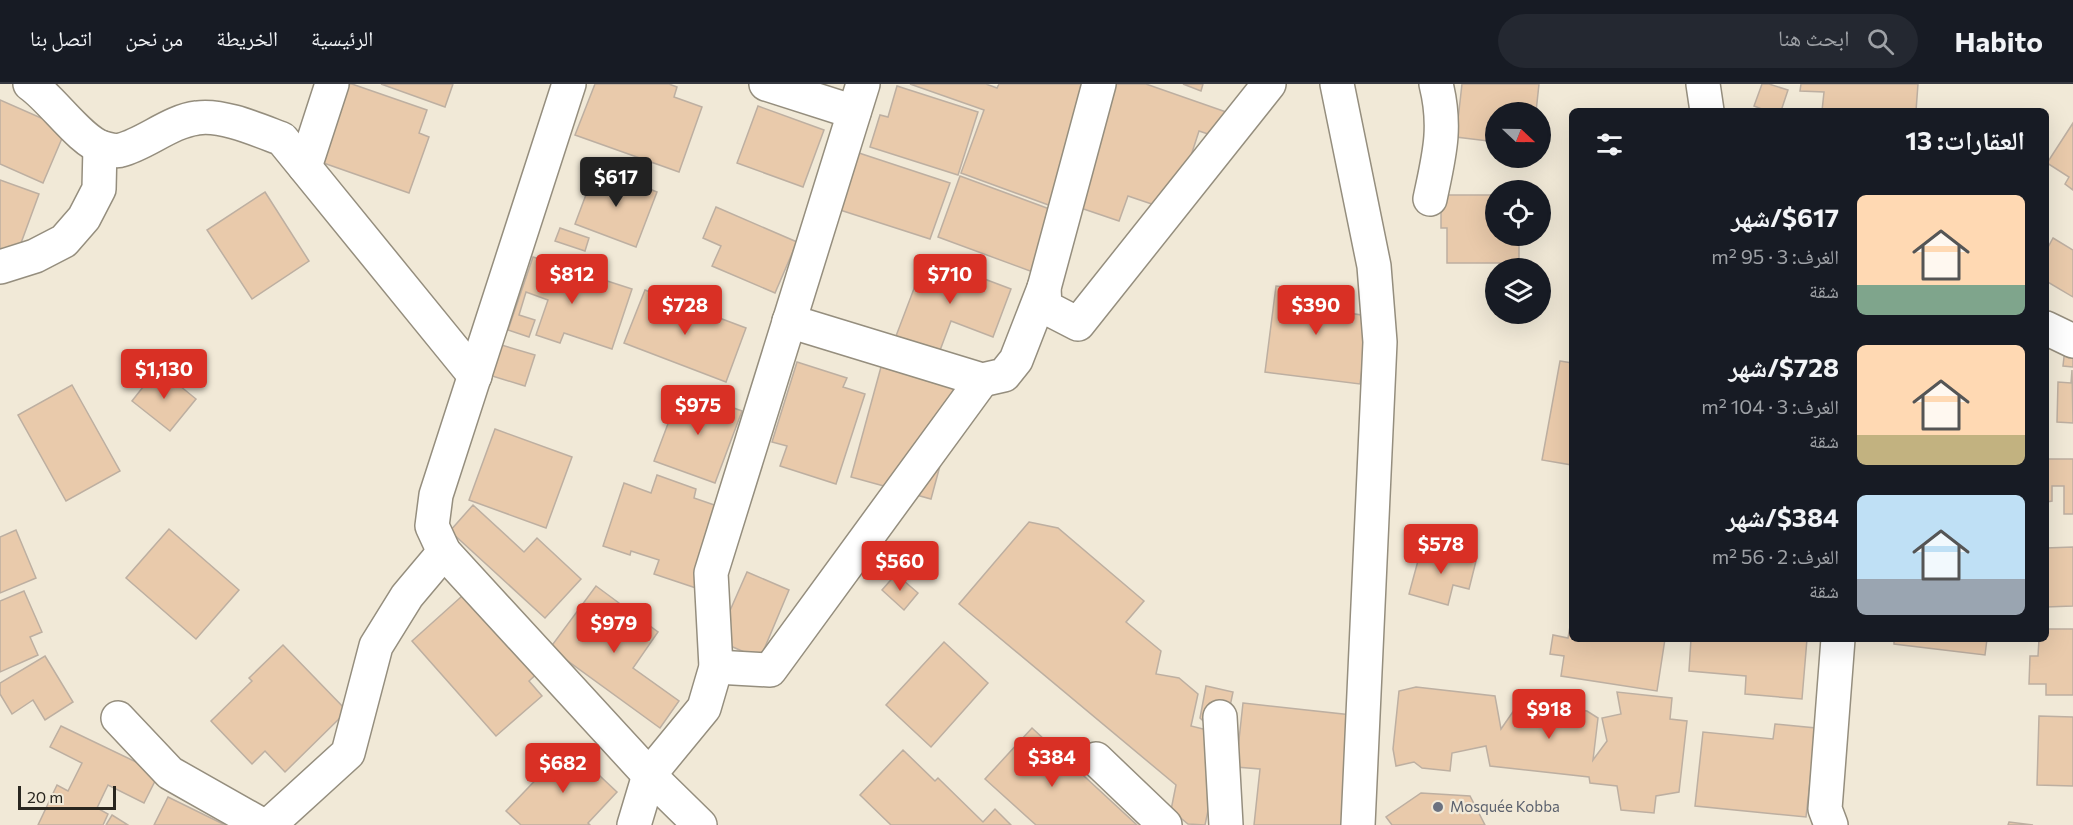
<!DOCTYPE html>
<html lang="ar">
<meta charset="utf-8">
<style>
:root{--surface:#171b24;--page:#242831;--text:#f1f3f6;--muted:#9ea1a6;--line:#363941;--accent:#d93025}
body{margin:0;font-family:Commissioner,"Noto Naskh Arabic",sans-serif;background:var(--page);color:var(--text);direction:rtl;height:100vh;display:flex;flex-direction:column;font-size:22px;white-space:nowrap}
*{box-sizing:border-box;margin:0}
p{font-size:20px;color:var(--muted)}
.icon{flex:none;width:33px;height:33px;fill:none;stroke:currentColor;stroke-width:2;stroke-linecap:round;stroke-linejoin:round}
.map{position:relative;flex:1;overflow:hidden;direction:ltr}
.sheet{position:absolute;left:1569px;top:24px;width:480px;height:534px;display:flex;flex-direction:column;background:var(--surface);border-radius:9px;box-shadow:0 6px 24px #0002;direction:rtl}
.sheet>*{flex:none}
.needle{width:39px;rotate:112deg}
.tools{position:absolute;left:1485px;top:18px;display:grid;gap:12px}
.tools a{display:grid;place-items:center;width:66px;height:66px;border-radius:50%;background:var(--surface);box-shadow:0 6px 24px #0002;font-size:30px}
.scale{position:absolute;left:18px;bottom:15px;width:98px;box-sizing:border-box;padding-left:6px;border:3px solid #29261f;border-top:0;font-size:16px;line-height:21px;white-space:nowrap;color:#29261f;-webkit-text-stroke:4px #f1e9d7;paint-order:stroke}
.price{position:absolute;translate:-50% -51px;padding:0 14px;border-radius:6px;background:var(--accent);color:#fff;font-size:20px;line-height:39px;filter:drop-shadow(0 2px 3px #0008)}
.price::after{content:'';position:absolute;left:50%;top:36px;width:18px;height:14px;margin-left:-9px;background:inherit;clip-path:polygon(0 0,100% 0,50% 100%)}
.price.on{background:#222;color:#fff}
ul{padding:0;list-style:none}
li{display:flex;align-items:center;gap:18px;height:150px;padding:0 24px}
li span{display:grid;place-items:center;flex:none;width:168px;height:120px;border-radius:9px;color:#555}
li>.icon{margin-inline-start:auto}
span .icon{width:72px;height:72px;fill:#fffc;stroke-width:1}
li b{font-size:26px}
h2{display:flex;justify-content:space-between;align-items:center;height:72px;padding:0 24px;font-size:26px}
header{display:flex;align-items:center;gap:36px;box-sizing:border-box;height:84px;padding:0 30px;background:var(--surface);border-bottom:2px solid var(--line)}
header strong{font-size:28px}
nav{display:flex;gap:33px;margin-inline-start:auto;font-size:21px}
.search{width:420px;height:54px;background:var(--page);display:flex;align-items:center;gap:15px;box-sizing:border-box;padding:0 21px;border-radius:33px;color:var(--muted);font-size:22px}
.map>svg:first-child{display:block}
.building{fill:#e9caab;stroke:#bdafa1;stroke-width:1.5}
.lines{fill:none;stroke-linecap:round;stroke-linejoin:round}
.minor-casing{stroke:#958e7e;stroke-width:36}
.minor{stroke:#fff;stroke-width:33}
.worship-dot{fill:#6b7280;stroke:#f1e9d7;stroke-width:2}
.labels{text-anchor:middle;stroke-width:4.5;stroke-linejoin:round;paint-order:stroke}
.worship-label{font-size:15px;fill:#5b616d;stroke:#f1e9d7;text-anchor:start}
</style>
<header>
<strong>Habito</strong>
<div class="search"><svg class="icon" aria-label="search" viewBox="0 0 24 24"><circle cx="10" cy="10" r="6"/><path d="M15 15l6 6"/></svg>ابحث هنا</div>
<nav><a>الرئيسية</a><a>الخريطة</a><a>من نحن</a><a>اتصل بنا</a></nav>
</header>
<div class="map">
<svg width="2073" height="741" viewBox="0 0 2073 741">
<rect width="100%" height="100%" fill="#f1e9d7"/>
<g class="building">
<path d="M342 0H352L427 26 419 49 429 53 409 109 315 76Z"/>
<path d="M381 0H453L445 23Z"/>
<path d="M595 0H669L677 3 674 13 702 23 679 88 575 51Z"/>
<path d="M910 0H986L997 4 999 0H1098L1054 123 961 89 984 26Z"/>
<path d="M1104 0H1146L1229 29 1220 54 1199 47 1188 81 1184 131 1128 112 1119 137 1063 118Z"/>
<path d="M1183 0H1203L1201 7Z"/>
<path d="M1462 0H1539L1536 28H1496V58L1456 53Z"/>
<path d="M1762 0H1769L1788 6 1781 27H1767L1754 22Z"/>
<path d="M1801 0H1918L1916 27H1822L1824 8 1800 7Z"/>
<path d="M897 2 978 28 958 91 870 63 880 31 888 33Z"/>
<path d="M0 16 66 45 43 99 0 80Z"/>
<path d="M758 22 824 46 803 103 737 79Z"/>
<path d="M2073 39V106L2065 100 2069 93 2047 79Z"/>
<path d="M859 69 950 99 930 155 840 126Z"/>
<path d="M596 84 657 108 636 163 575 140Z"/>
<path d="M960 92 1063 130 1041 191 938 153Z"/>
<path d="M0 96 39 110 17 170 0 164Z"/>
<path d="M265 108 309 177 252 215 207 146Z"/>
<path d="M1441 111H1496V152H1519V179H1447V144H1441Z"/>
<path d="M716 123 797 158 775 209 712 182 721 162 703 154Z"/>
<path d="M560 144 589 154 585 167 555 157Z"/>
<path d="M2053 154 2073 166V213L2046 197V167Z"/>
<path d="M533 173 632 205 612 265 564 249 560 259 536 251 548 216 526 208 519 231 535 236 529 253 508 246Z"/>
<path d="M926 173 1011 205 993 253 951 237 939 269 896 252Z"/>
<path d="M1276 202 1350 211 1348 229 1369 232 1360 300 1265 288Z"/>
<path d="M645 206 746 244 726 298 624 259Z"/>
<path d="M498 260 535 271 525 302 489 291Z"/>
<path d="M2065 264 2073 265V283L2063 282Z"/>
<path d="M1560 277 1572 279V381L1542 376Z"/>
<path d="M797 278 847 294 843 303 865 310 836 400 780 382 787 362 772 358Z"/>
<path d="M881 283 961 304 931 415 851 393Z"/>
<path d="M158 284 196 315 170 347 132 317Z"/>
<path d="M2072 286 2073 339 2057 338 2058 298 2071 299Z"/>
<path d="M72 301 120 387 66 417 18 331Z"/>
<path d="M681 305 742 327 715 399 654 377Z"/>
<path d="M495 345 572 373 546 444 469 416Z"/>
<path d="M2046 375H2073V430H2064V402H2052V417L2046 418Z"/>
<path d="M657 391 696 405 694 414 723 424 696 504 654 490 659 476 631 467 630 471 603 462 624 399 651 409Z"/>
<path d="M473 421 524 468 537 454 581 495 545 534 450 447Z"/>
<path d="M1029 438 1058 444 1144 517 1126 538 1161 567 1156 590 1179 594 1198 610 1191 642 1215 648 1200 634 1206 602 1233 608 1205 741 1188 740 1171 726 1176 701 959 520Z"/>
<path d="M169 445 239 506 196 555 126 494Z"/>
<path d="M16 446 36 494 0 509V453Z"/>
<path d="M1422 462 1476 477 1469 505 1453 501 1448 521 1409 510Z"/>
<path d="M2073 463V522L2046 523V464Z"/>
<path d="M747 488 789 506 760 575 717 556Z"/>
<path d="M896 490 918 509 904 526 882 506Z"/>
<path d="M596 502 658 548 633 584 679 617 660 644 550 564Z"/>
<path d="M471 504 542 585 529 597 542 612 496 652 412 557Z"/>
<path d="M24 507 42 548 30 553 38 571 0 588V517Z"/>
<path d="M1572 531V555H1665L1657 607 1561 592 1564 572 1550 570 1553 551 1568 554Z"/>
<path d="M2046 545H2073V611H2046V600H2029L2030 572H2038L2039 555H2046Z"/>
<path d="M1691 555H1807L1802 615 1745 610 1746 592 1689 587Z"/>
<path d="M1894 555H1987L1985 571 1894 560Z"/>
<path d="M944 558 988 599 931 663 886 621Z"/>
<path d="M283 561 347 627 285 688 265 667 252 680 211 637 252 597 249 594Z"/>
<path d="M45 572 73 618 45 636 33 616 12 630 0 610V599Z"/>
<path d="M1416 603 1495 612 1501 645 1519 619 1587 627 1598 634 1593 676 1607 657 1602 634 1621 630 1617 608 1672 614 1670 635 1687 637 1679 708 1656 712 1654 729 1621 726 1617 702 1590 699 1589 693 1490 682 1486 662 1452 669 1450 687 1422 684 1414 678 1396 682 1393 665 1399 607Z"/>
<path d="M1243 619 1361 632 1349 741H1254L1260 685 1236 683Z"/>
<path d="M2039 632 2073 633V702L2037 701Z"/>
<path d="M1775 640 1816 644 1806 733 1695 722 1703 648 1773 655Z"/>
<path d="M61 642 159 689 144 719 108 701 97 724 108 730 103 741H38L57 701 68 707 82 679 50 663Z"/>
<path d="M1032 644 1137 741H1036L985 695Z"/>
<path d="M568 662 617 708 588 739 590 741H521L506 727Z"/>
<path d="M903 666 935 697 938 694 983 738 995 725 1011 741H891L860 711Z"/>
<path d="M1421 709 1470 712 1485 741H1392L1386 733Z"/>
<path d="M168 713 225 741H154Z"/>
<path d="M112 731 128 741H106Z"/>
<path d="M2009 738 2033 741H2008Z"/>
</g>
<g class="lines">
<g class="minor-casing">
<g id="minor">
<path d="M30 0C52 15 80 57 103 64 108 65 116 68 121 66 145 60 171 37 197 34 222 30 258 46 282 55L475 292"/>
<path d="M569 0 436 411 432 442 444 468 649 691 700 741"/>
<path d="M766 0 854 28"/>
<path d="M1099 0 1044 204 1045 223 1078 240 1269 0"/>
<path d="M1337 0 1374 182 1380 258 1358 741"/>
<path d="M1703 0 1707 27"/>
<path d="M305 83 332 0"/>
<path d="M1430 115C1439 72 1447 44 1436 0"/>
<path d="M0 183 35 172 64 157 84 134 99 105 100 63"/>
<path d="M789 237 982 296 1004 291 1016 276 1044 204"/>
<path d="M2046 244 2073 257"/>
<path d="M716 583 770 586 982 296"/>
<path d="M1220 633 1226 741"/>
<path d="M118 634 170 689 262 741"/>
<path d="M1096 675 1165 741"/>
<path d="M269 741 348 669 376 562 407 512 444 468"/>
<path d="M634 741 649 691 704 624 716 583 711 489 863 0"/>
<path d="M1831 741 1825 725 1838 555"/>
</g>
</g>
<use href="#minor" class="minor"/>
</g>
<circle class="worship-dot" cx="1438" cy="723" r="6"/>
<g class="labels">
<g class="worship-label">
<text x="1450" y="728">Mosquée Kobba</text>
</g>
</g>
</svg>
<div class="tools">
<a><svg class="needle" viewBox="-14 -14 28 28"><path d="M0-13l5 13h-10z" fill="#e53935"/><path d="M0 13l5-13h-10z" fill="#9ea1a6"/></svg></a>
<a><svg class="icon" aria-label="locate" viewBox="0 0 24 24"><circle cx="12" cy="12" r="6"/><path d="M12 2v4M12 18v4M2 12h4M18 12h4"/></svg></a>
<a><svg class="icon" aria-label="layers" viewBox="0 0 24 24"><path d="M12 4l9 5-9 5-9-5zM3 14l9 5 9-5"/></svg></a>
</div>
<div class="scale">20 m</div>
<b class="price on" style="left:616px;top:124px">$617</b>
<b class="price" style="left:572px;top:221px">$812</b>
<b class="price" style="left:950px;top:221px">$710</b>
<b class="price" style="left:685px;top:252px">$728</b>
<b class="price" style="left:1316px;top:252px">$390</b>
<b class="price" style="left:164px;top:316px">$1,130</b>
<b class="price" style="left:698px;top:352px">$975</b>
<b class="price" style="left:1441px;top:491px">$578</b>
<b class="price" style="left:900px;top:508px">$560</b>
<b class="price" style="left:614px;top:570px">$979</b>
<b class="price" style="left:1549px;top:656px">$918</b>
<b class="price" style="left:1052px;top:704px">$384</b>
<b class="price" style="left:563px;top:710px">$682</b>
<section class="sheet">
<h2>العقارات: 13<svg class="icon" aria-label="filters" viewBox="0 0 24 24"><path d="M4 7h16M4 17h16"/><circle cx="9" cy="7" r="2"/><circle cx="15" cy="17" r="2"/></svg></h2>
<ul>
<li><span style="background:linear-gradient(#ffd9b3 75%,#7fa58c 0)"><svg class="icon" aria-label="home" viewBox="0 0 24 24"><path d="M3 11l9-7 9 7M6 9v11h12V9"/></svg></span><div><b>$617/شهر</b><p>الغرف: 3 · 95 m²</p><p>شقة</p></div></li>
<li><span style="background:linear-gradient(#ffd9b3 75%,#c2b280 0)"><svg class="icon" aria-label="home" viewBox="0 0 24 24"><path d="M3 11l9-7 9 7M6 9v11h12V9"/></svg></span><div><b>$728/شهر</b><p>الغرف: 3 · 104 m²</p><p>شقة</p></div></li>
<li><span style="background:linear-gradient(#bfe0f5 70%,#9aa5b1 0)"><svg class="icon" aria-label="home" viewBox="0 0 24 24"><path d="M3 11l9-7 9 7M6 9v11h12V9"/></svg></span><div><b>$384/شهر</b><p>الغرف: 2 · 56 m²</p><p>شقة</p></div></li>
</ul>
</section>
</div>
